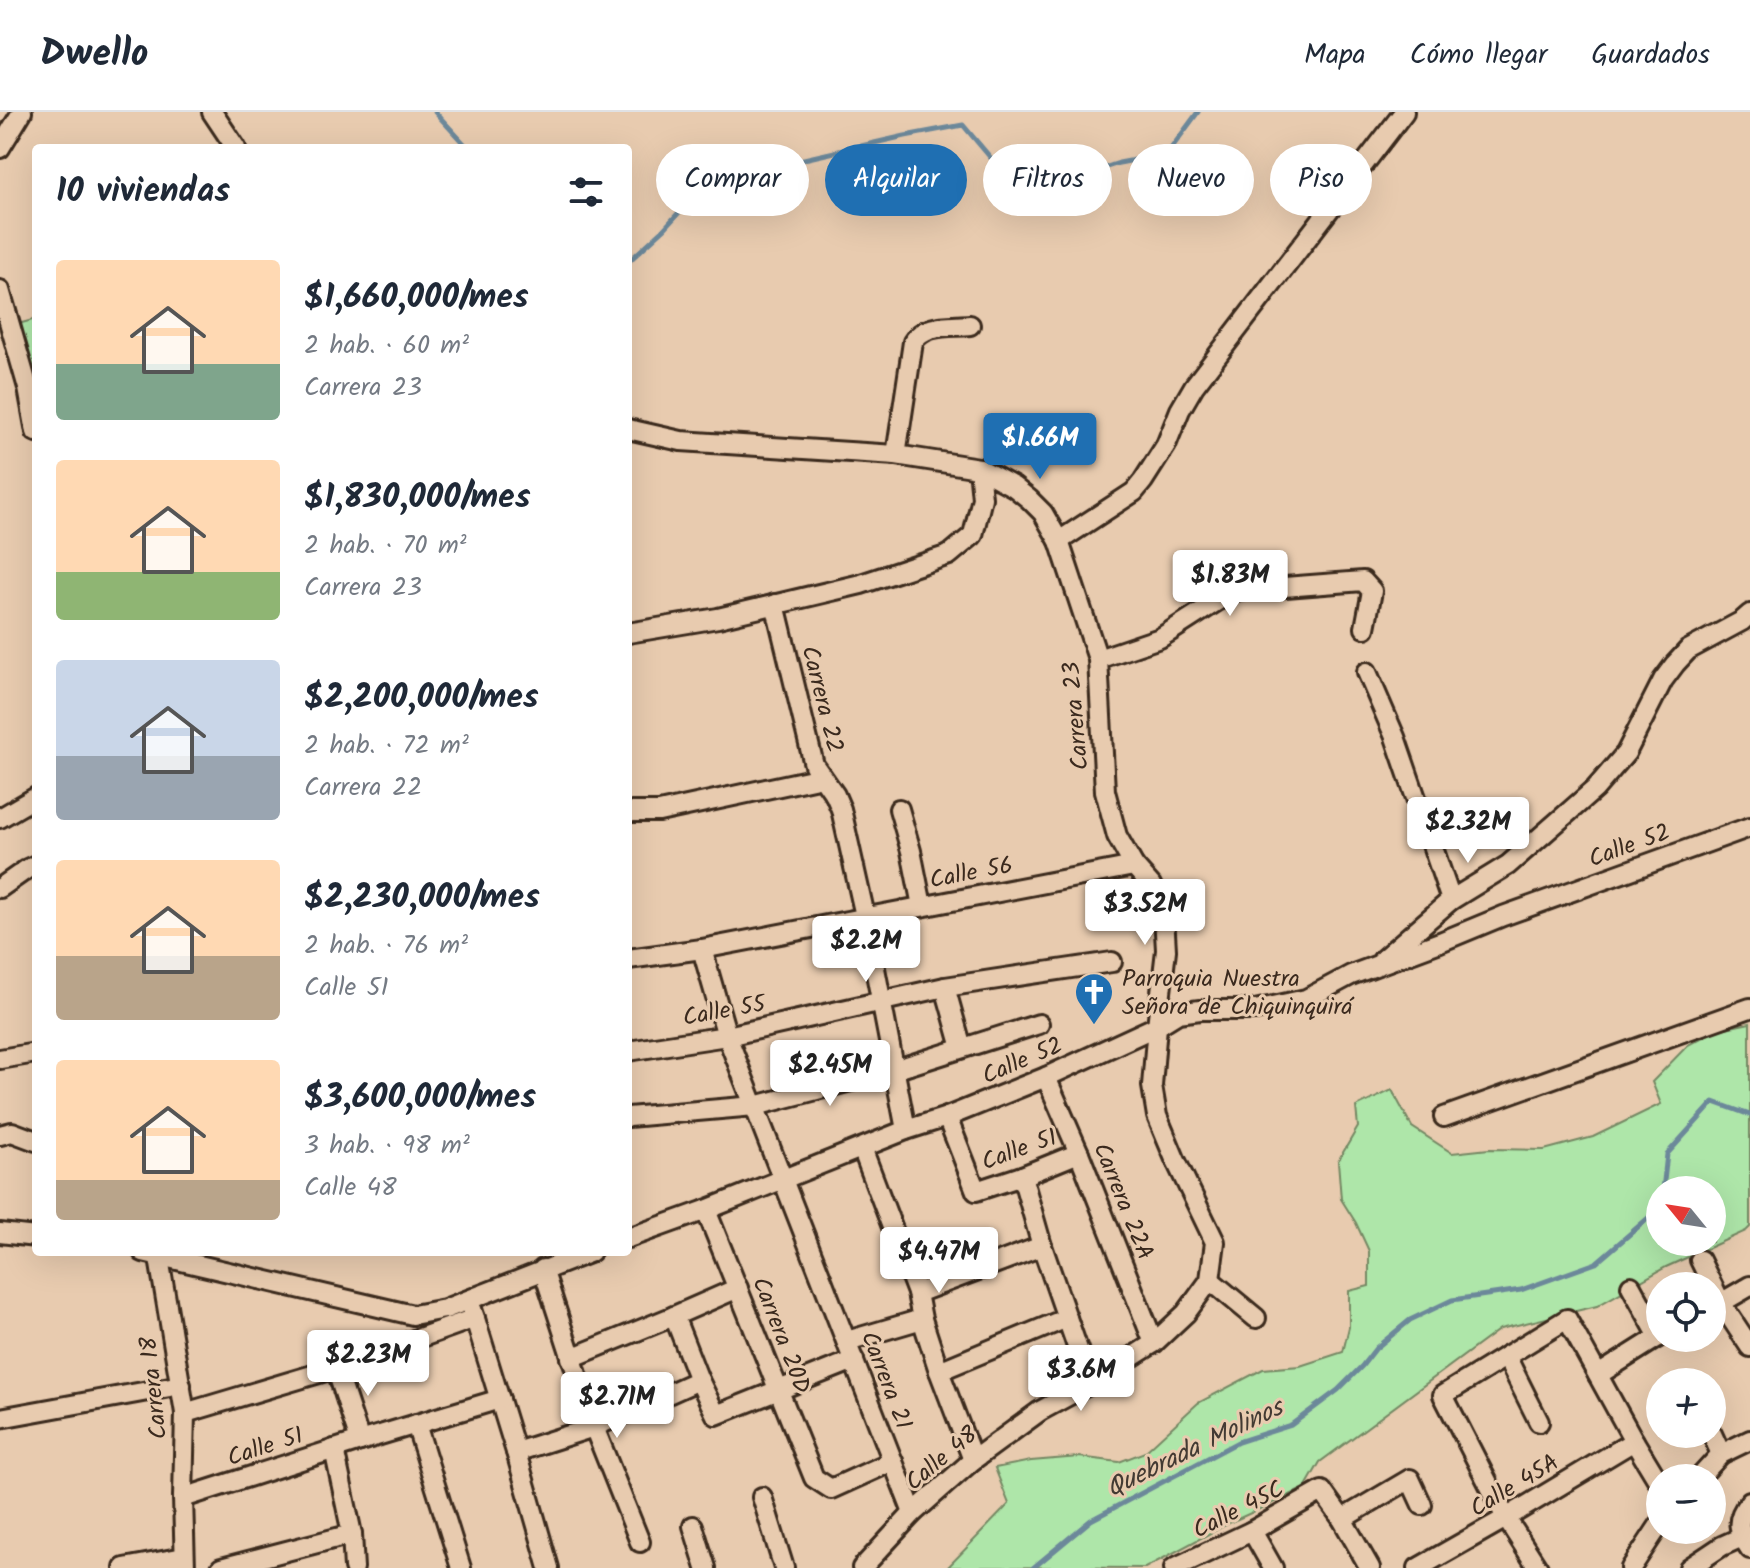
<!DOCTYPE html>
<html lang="es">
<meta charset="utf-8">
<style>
:root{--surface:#fff;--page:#f6f6f7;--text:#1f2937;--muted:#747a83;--line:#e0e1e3;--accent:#1f6fb2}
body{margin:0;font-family:Kalam,sans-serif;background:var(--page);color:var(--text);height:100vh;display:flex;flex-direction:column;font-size:30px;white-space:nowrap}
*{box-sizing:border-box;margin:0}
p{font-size:26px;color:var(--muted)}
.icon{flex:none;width:44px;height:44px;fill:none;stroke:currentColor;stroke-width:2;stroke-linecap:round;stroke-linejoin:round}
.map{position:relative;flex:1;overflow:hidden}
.side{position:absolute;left:32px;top:32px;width:600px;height:1112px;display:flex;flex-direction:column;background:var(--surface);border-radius:8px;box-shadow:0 8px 32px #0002}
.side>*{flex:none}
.top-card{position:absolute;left:656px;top:32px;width:760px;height:72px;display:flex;gap:16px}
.needle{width:52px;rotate:300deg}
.tools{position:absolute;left:1646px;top:1064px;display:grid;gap:16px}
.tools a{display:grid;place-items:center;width:80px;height:80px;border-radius:50%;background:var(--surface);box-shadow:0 8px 32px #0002;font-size:40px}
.price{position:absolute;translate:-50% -68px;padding:0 18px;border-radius:8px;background:#fff;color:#222;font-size:26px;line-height:52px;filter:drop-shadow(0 2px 4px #0008)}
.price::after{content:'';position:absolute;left:50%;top:48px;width:24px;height:18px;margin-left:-12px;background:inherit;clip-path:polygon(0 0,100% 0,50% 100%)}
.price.active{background:var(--accent);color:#fff}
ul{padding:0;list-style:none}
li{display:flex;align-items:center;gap:24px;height:200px;padding:0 24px}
li span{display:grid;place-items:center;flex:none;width:224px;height:160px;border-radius:8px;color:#555}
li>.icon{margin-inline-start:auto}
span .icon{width:96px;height:96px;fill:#fffc;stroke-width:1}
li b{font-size:34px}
h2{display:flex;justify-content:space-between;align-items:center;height:96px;padding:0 24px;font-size:34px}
.tag{padding:0 28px;border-radius:36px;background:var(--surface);box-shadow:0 8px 32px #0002;font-size:28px;line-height:72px}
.tag.active{background:var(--accent);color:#fff}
header{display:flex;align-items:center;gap:48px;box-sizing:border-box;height:112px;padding:0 40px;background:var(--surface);border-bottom:2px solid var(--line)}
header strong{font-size:38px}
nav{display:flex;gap:44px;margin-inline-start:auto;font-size:28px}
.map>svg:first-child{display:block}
.green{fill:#aee6a9;stroke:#748864;stroke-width:2;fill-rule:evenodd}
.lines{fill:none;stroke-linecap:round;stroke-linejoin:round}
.stream{stroke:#6c889a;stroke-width:5}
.minor-casing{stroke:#3b2a1e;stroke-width:24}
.minor{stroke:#e8cbaf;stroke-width:18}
.labels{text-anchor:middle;stroke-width:6;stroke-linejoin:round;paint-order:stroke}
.street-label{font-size:24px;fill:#3b2a1e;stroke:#e8cbaf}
.poi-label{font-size:24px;fill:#3b2a1e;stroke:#e8cbaf;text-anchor:start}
.water-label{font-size:26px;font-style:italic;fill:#433a33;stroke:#e8cbaf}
</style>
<header>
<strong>Dwello</strong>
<nav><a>Mapa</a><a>Cómo llegar</a><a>Guardados</a></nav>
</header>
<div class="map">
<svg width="1750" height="1456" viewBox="0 0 1750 1456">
<rect width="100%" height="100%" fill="#e8cbaf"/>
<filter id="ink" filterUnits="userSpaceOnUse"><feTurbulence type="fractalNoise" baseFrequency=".0125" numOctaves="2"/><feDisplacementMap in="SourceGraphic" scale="16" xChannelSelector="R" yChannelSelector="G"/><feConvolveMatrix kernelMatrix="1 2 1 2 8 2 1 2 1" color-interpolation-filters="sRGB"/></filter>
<g filter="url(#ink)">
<g class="green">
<path d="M36 207V320L11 214Z"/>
<path d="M1750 911V1115L1746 1119 1666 1155 1597 1194 1500 1217 1320 1350 1305 1376 1229 1411 1145 1456 948 1455 1009 1392 995 1356 1031 1349 1079 1345 1119 1350 1145 1340 1198 1291 1263 1257 1300 1254 1343 1240 1349 1215V1179L1369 1174V1139L1356 1111 1341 1087 1338 1049 1358 1015 1356 995 1392 978 1412 1015 1452 1041 1489 1037 1544 1038 1593 1025 1661 992 1652 970 1688 933 1716 918ZM1660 1078H1712V1130H1660Z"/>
</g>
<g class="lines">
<g class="stream">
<path d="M435 0 468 36"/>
<path d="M628 150 664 117 710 66 782 52 905 24 963 13 1022 83 1119 51 1167 42 1198 0"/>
<path d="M1663 1078 1667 1042 1714 990 1750 1003"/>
<path d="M1033 1456 1091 1408 1238 1330 1291 1313 1338 1278 1362 1254 1376 1236 1410 1208 1452 1188 1521 1178 1596 1151 1660 1096"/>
</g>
<g class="minor-casing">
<g id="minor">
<path d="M212 0 236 36"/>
<path d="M0 36 22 0"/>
<path d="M0 178 28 276 36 320"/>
<path d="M628 317 681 329 896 343 979 356 1014 375 1029 387 1043 401 1059 429 1098 547 1105 679 1117 724 1134 754 1151 773 1164 803 1166 838 1157 914 1152 974 1157 1004 1175 1047 1215 1130 1210 1168 1186 1201 1154 1231 1090 1272 1040 1299 973 1348 913 1401 862 1456"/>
<path d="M896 343 913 230C924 211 951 215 970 213"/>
<path d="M1059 429 1134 380 1143 369 1166 333 1180 298 1194 274 1404 0"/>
<path d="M775 492 814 653 835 683 841 697 865 804 906 1018"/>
<path d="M628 521 718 506 861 472 949 443 973 423 982 386 979 356"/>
<path d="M1098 547 1160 526 1233 479 1363 469 1372 479 1365 516"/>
<path d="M1367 560 1395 625 1451 788"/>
<path d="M899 697 911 739 922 794"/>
<path d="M628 700H659L822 665"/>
<path d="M0 706 36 685"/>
<path d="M0 776 27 757 36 753"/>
<path d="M702 837 727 924 913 1401"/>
<path d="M628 847 702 837 1134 754"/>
<path d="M1383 847 1451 788 1508 753 1595 677 1626 641 1663 568 1675 552 1688 538 1742 509 1750 502"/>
<path d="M945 875 962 936"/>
<path d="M628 939 727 924 945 875 1112 850"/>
<path d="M0 947 36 941"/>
<path d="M1046 965 1079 1041 1154 1231"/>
<path d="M628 1005 755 994 894 958 1039 912"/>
<path d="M947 1005 976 1079 1022 1064 1079 1041"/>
<path d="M1444 1005 1750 896"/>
<path d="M0 1023 12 1020 36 1029"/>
<path d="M862 1036 917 1181 922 1207 939 1259 973 1348"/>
<path d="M1022 1064 1042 1134 1090 1272"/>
<path d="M706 1098 814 1366 831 1377 893 1349"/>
<path d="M0 1121 36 1125"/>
<path d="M628 1126 706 1098 906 1018 947 1005 1046 965 1157 914 1178 901 1200 898H1255L1306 887 1351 863 1440 830 1503 804 1750 715"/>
<path d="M143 1140 413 1203 445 1197 591 1140"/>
<path d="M158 1140 185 1301 183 1386 185 1456"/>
<path d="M1700 1148 1721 1191 1750 1235"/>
<path d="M543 1157 594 1315 640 1430"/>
<path d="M1210 1168 1256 1206"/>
<path d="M1631 1174 1659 1225"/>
<path d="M917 1181 1042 1134"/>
<path d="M1712 1196 1750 1174"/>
<path d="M472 1197 516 1340 549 1456"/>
<path d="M674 1204 699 1268 716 1303 854 1248"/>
<path d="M847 1229 922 1207"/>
<path d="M1506 1244 1539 1310"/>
<path d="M571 1246 674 1204 738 1176"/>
<path d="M336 1256 360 1329"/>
<path d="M939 1259 1067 1206"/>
<path d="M1598 1263 1660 1224"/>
<path d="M185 1301 336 1256 475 1206"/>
<path d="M0 1306 181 1273"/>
<path d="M416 1312 461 1456"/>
<path d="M1712 1322 1721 1342"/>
<path d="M334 1337 352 1422 354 1456"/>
<path d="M516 1340 594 1315 699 1268"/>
<path d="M1699 1366 1721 1342 1750 1328"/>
<path d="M762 1385 784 1456"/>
<path d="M183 1386 360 1329 500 1287"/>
<path d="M1750 1389C1735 1407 1737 1419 1750 1437"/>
<path d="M1342 1407 1410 1367 1422 1393"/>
<path d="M693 1414 706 1456"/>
<path d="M1252 1419 1273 1456"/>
<path d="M124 1456 184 1445"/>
<path d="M221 1456 352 1422"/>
<path d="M1174 1456 1252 1419 1322 1379 1342 1407 1370 1456"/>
<path d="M1418 1456 1506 1406 1634 1329"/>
<path d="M1538 1456 1506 1406 1443 1283 1567 1207 1634 1329 1660 1372"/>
<path d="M1631 1456 1660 1412"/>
<path d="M1689 1456 1722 1434 1742 1425"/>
</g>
</g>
<use href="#minor" class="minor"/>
</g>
</g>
<defs>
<g id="church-pin" transform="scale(2)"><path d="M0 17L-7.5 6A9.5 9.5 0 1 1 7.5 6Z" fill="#1f6fb2" stroke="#e8cbaf"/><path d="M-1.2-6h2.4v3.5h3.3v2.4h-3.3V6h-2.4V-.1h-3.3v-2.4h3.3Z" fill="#fff"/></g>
</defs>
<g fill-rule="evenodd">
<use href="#church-pin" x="1094" y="880"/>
</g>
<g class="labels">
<g class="street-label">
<text transform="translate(823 587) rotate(76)" y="8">Carrera 22</text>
<text transform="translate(1075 604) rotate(-95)" y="8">Carrera 23</text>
<text transform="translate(1629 733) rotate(-20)" y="8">Calle 52</text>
<text transform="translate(971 760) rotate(-11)" y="8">Calle 56</text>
<text transform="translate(724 898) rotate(-10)" y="8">Calle 55</text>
<text transform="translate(1022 948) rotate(-23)" y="8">Calle 52</text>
<text transform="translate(1019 1037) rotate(-20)" y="8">Calle 51</text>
<text transform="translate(1124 1089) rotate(68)" y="8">Carrera 22A</text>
<text transform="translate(782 1223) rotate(69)" y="8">Carrera 20D</text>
<text transform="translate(887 1268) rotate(69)" y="8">Carrera 21</text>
<text transform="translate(153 1276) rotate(-96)" y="8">Carrera 18</text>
<text transform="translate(265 1334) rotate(-18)" y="8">Calle 51</text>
<text transform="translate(941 1346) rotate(-40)" y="8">Calle 48</text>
<text transform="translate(1514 1373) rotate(-31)" y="8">Calle 45A</text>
<text transform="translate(1238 1397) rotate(-27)" y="8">Calle 45C</text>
</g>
<g class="poi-label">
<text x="1122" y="874">Parroquia Nuestra<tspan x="1122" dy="28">Señora de Chiquinquirá</tspan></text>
</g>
<g class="water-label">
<text transform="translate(1194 1335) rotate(-26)" y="9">Quebrada Molinos</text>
</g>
</g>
</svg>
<div class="tools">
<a><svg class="needle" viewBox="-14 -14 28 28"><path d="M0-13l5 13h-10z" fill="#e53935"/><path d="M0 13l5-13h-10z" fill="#747a83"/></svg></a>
<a><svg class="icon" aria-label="locate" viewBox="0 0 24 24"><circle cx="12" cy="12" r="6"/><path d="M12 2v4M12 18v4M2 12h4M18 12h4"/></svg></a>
<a>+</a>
<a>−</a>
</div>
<b class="price active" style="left:1040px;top:369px">$1.66M</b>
<b class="price" style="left:1230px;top:506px">$1.83M</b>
<b class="price" style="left:1468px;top:753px">$2.32M</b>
<b class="price" style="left:1145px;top:835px">$3.52M</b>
<b class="price" style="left:866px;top:872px">$2.2M</b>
<b class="price" style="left:830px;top:996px">$2.45M</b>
<b class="price" style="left:939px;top:1183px">$4.47M</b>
<b class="price" style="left:368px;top:1286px">$2.23M</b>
<b class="price" style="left:1081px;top:1301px">$3.6M</b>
<b class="price" style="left:617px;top:1328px">$2.71M</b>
<div class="top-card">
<a class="tag">Comprar</a>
<a class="tag active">Alquilar</a>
<a class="tag">Filtros</a>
<a class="tag">Nuevo</a>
<a class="tag">Piso</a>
</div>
<section class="side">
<h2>10 viviendas<svg class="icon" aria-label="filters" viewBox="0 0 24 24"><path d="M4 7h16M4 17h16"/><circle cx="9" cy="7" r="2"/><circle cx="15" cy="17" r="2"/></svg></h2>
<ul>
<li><span style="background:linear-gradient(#ffd9b3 65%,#7fa58c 0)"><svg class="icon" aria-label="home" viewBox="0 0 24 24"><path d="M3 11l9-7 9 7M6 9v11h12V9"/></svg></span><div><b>$1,660,000/mes</b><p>2 hab. · 60 m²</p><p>Carrera 23</p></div></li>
<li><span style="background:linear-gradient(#ffd9b3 70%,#8fb573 0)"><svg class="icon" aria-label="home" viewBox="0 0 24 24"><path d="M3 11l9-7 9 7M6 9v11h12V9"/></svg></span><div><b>$1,830,000/mes</b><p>2 hab. · 70 m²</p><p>Carrera 23</p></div></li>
<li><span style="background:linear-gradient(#c9d6e8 60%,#9aa5b1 0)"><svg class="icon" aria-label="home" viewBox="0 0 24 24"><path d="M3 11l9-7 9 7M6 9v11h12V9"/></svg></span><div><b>$2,200,000/mes</b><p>2 hab. · 72 m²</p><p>Carrera 22</p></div></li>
<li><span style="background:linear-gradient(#ffd9b3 60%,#b9a48a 0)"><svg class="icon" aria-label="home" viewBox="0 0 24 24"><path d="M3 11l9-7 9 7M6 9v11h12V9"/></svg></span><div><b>$2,230,000/mes</b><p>2 hab. · 76 m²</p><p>Calle 51</p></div></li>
<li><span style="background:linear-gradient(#ffd9b3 75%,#b9a48a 0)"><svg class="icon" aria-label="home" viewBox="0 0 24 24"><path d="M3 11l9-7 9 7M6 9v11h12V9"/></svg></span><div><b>$3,600,000/mes</b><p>3 hab. · 98 m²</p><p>Calle 48</p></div></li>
</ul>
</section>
</div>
